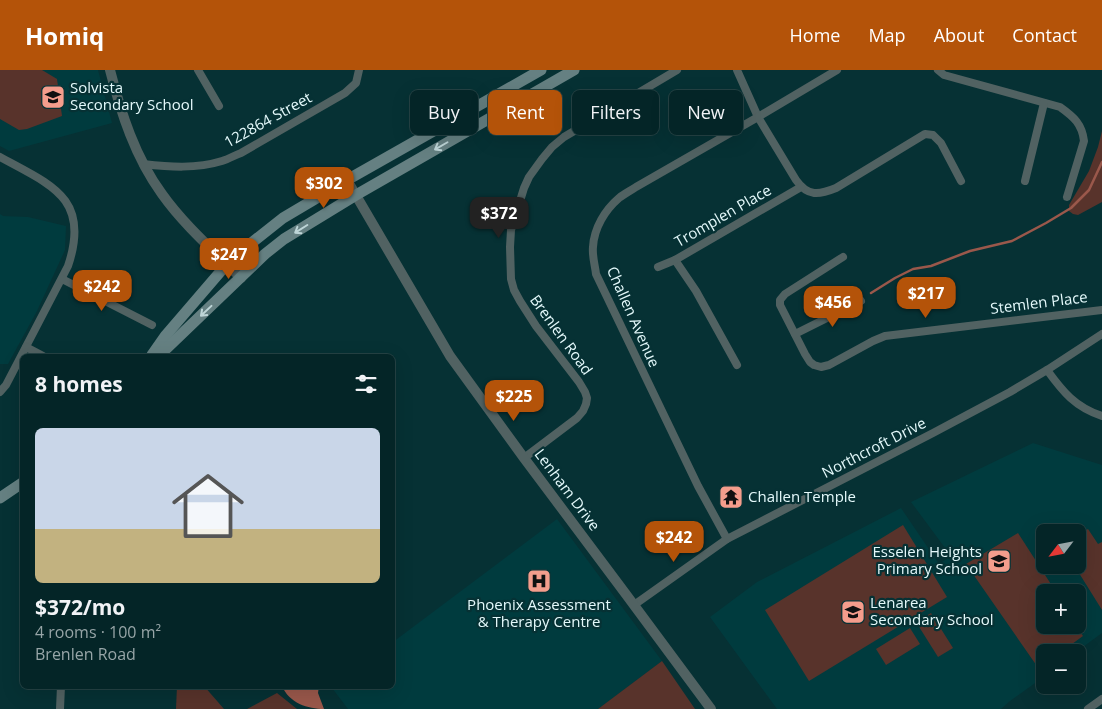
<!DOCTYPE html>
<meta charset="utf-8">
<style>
:root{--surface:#042527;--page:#0d2d2f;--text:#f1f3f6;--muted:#97a5a7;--line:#254244;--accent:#b45309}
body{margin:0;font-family:"Open Sans",sans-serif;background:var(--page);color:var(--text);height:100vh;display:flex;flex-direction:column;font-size:19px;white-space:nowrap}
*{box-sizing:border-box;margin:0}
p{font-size:16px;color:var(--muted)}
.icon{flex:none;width:28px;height:28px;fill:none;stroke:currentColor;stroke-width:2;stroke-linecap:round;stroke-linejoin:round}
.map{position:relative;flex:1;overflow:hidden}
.sheet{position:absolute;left:20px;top:284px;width:375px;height:335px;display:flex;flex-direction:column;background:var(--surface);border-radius:8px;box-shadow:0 5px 20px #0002,0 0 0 1px var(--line)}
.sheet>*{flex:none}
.banner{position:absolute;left:410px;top:20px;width:475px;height:45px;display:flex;gap:10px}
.needle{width:32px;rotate:238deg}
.fabs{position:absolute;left:1036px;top:454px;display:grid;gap:10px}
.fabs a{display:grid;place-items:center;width:50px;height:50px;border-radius:8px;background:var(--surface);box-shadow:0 5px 20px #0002,0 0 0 1px var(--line);font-size:25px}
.price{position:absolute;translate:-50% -42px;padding:0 11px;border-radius:10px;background:var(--accent);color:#fff;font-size:16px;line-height:32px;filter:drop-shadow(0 1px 2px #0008)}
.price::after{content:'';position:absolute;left:50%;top:30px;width:15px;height:11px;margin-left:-8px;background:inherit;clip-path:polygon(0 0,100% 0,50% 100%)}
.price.on{background:#222;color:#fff}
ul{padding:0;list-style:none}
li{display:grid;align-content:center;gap:10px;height:265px;padding:0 15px}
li+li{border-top:1px solid var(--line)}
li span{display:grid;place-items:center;height:155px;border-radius:8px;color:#555}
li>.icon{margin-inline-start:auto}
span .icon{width:90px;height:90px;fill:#fffc;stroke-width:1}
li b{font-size:21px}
h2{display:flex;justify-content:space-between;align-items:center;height:60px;padding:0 15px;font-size:21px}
.tag{padding:0 18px;border-radius:8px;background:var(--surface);box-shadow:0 5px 20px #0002,0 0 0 1px var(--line);font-size:18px;line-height:45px}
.tag.on{background:var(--accent);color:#fff}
header{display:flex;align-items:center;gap:30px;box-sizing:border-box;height:70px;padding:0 25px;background:var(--accent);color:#fff}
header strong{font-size:24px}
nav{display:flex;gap:28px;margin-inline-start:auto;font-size:18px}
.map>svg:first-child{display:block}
.built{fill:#003b3e;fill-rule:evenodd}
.green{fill:#58332b}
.water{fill:#9a584b}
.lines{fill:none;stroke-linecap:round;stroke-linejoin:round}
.stream{stroke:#9a584b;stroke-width:2.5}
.minor{stroke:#516262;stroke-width:8}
.tertiary{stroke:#516262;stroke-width:10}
.secondary{stroke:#658082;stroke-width:11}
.oneway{stroke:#bed5d7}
.labels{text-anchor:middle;stroke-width:4.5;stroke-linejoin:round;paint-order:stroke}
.poi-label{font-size:15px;fill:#e4f9fb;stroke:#063134;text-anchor:start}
.street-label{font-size:15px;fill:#e4f9fb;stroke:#063134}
</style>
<header>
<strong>Homiq</strong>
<nav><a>Home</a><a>Map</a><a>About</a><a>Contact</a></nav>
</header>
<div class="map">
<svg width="1102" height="639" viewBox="0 0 1102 639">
<rect width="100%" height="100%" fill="#063134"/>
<g class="built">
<path d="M0 0H98L112 53 9 81 0 76Z"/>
<path d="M0 144 3 146 28 147 66 156 65 180 37 241 8 294H0Z"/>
<path d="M1033 373 1102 395V563L1076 582H1045V606L1010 631 1001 639H777L710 547 757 512 901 438 939 494 951 486 911 432ZM1045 462H1078V495H1045ZM1045 522H1078V555H1045Z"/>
<path d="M557 449 662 591 598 639H348L332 618 334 616H392L393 572Z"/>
</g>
<g class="green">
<path d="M0 0H42L57 9 62 46 27 59 19 60 0 49Z"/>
<path d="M1102 61V132L1078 145 1073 144 1069 141V135L1089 101 1098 77Z"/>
<path d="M903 455 947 527 809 611 765 540Z"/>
<path d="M1088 459 1098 474 1102 472V540L1074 495H1078V465Z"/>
<path d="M1018 463 1056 522H1045V555H1076L1083 566 1061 582H1045V595L1039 599 966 494Z"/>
<path d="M931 543 953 578 938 587 916 552Z"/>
<path d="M910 558 920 574 886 595 876 579Z"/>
<path d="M662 591 695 639H598Z"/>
<path d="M177 616H204L224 639H176Z"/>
<path d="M277 623 297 639H247Z"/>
</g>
<path class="water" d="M282 616H319L318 623 324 639C308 639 289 633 282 616Z"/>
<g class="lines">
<path class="stream" d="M871 223 895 208 913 199 931 196 970 181 1012 171 1046 153 1071 138 1089 120 1102 92"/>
<g class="minor">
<path d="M198 0 219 36"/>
<path d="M737 0 758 47 796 110C808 127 819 125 836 118L925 64 933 65 941 73 961 111"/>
<path d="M938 0 944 5 1060 37C1074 47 1082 54 1084 71L1067 127"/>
<path d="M0 87C51 115 91 128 68 196L6 315 0 322"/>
<path d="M143 94C170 97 196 99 222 91 229 89 235 85 241 83L345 23 356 13 359 0"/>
<path d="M1025 111 1044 33"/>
<path d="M843 187 785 224 780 230V235L805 284 810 292 814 295 821 297 829 295 873 271 885 266 1102 240"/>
<path d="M675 190 696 221 737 295"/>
<path d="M658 197 675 190 801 117"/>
<path d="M62 209 152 255"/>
<path d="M795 264 861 231"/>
<path d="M26 277 43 286"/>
<path d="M1047 300C1063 322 1075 337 1102 346"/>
<path d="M524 388 577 348 583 341 586 334 587 328 585 322 579 312 536 256 520 231 514 220 511 209 510 177 511 160 524 118 529 107 542 89 552 77 564 67 677 0"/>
<path d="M727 469 698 416 596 204C595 195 592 186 593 177 594 158 605 140 619 128 624 124 630 121 636 117L758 47 837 0"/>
<path d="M634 535 727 469 933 363 1010 322 1047 300 1102 264"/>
<path d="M60 639 61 616"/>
<path d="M1088 639 1102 629"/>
</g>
<g class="tertiary">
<path d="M110 0C121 43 135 87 162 124 184 155 214 181 241 208"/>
<path d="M347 110 450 286 524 388 625 523 711 639"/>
</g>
<g class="secondary">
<path d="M152 285 166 265 227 194 240 182 283 148 347 110 541 0"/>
<path d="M156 286 167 278 265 184 284 169 356 125 574 0"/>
<path d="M0 428 22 413"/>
</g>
</g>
<defs><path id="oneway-shaft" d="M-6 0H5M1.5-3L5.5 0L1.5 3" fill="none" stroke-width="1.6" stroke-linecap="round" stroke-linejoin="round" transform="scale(1.25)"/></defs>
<g class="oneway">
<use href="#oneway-shaft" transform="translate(441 76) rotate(150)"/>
<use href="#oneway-shaft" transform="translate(301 159) rotate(148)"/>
<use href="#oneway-shaft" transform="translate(206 241) rotate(137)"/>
</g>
<defs>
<g id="school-square" transform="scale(1.25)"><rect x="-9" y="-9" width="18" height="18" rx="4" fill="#f49d8c" stroke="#063134"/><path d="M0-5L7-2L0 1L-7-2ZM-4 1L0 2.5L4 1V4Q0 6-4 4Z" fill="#111"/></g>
<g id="temple-square" transform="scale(1.25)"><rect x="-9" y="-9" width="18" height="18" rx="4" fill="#f49d8c" stroke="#063134"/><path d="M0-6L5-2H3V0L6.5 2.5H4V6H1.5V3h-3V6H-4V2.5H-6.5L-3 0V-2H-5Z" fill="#111"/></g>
<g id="hospital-square" transform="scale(1.25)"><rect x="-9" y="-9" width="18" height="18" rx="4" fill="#f49d8c" stroke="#063134"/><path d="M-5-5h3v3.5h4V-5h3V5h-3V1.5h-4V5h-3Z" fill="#111"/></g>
</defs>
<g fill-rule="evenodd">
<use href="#school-square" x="53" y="27"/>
<use href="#temple-square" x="731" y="427"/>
<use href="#school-square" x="999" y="491"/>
<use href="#hospital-square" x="539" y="511"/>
<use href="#school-square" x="853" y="542"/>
</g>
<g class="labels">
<g class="poi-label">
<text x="70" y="23">Solvista<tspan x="70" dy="17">Secondary School</tspan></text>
<text x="748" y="432">Challen Temple</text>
<text x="982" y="487" text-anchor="end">Esselen Heights<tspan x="982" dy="17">Primary School</tspan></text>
<text x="870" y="538">Lenarea<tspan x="870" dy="17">Secondary School</tspan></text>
<text x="539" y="540" text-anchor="middle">Phoenix Assessment<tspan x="539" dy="17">&amp; Therapy Centre</tspan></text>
</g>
<g class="street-label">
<text transform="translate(268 50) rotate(-29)" y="5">122864 Street</text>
<text transform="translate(723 146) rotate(-30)" y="5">Tromplen Place</text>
<text transform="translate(1039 233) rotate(-7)" y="5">Stemlen Place</text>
<text transform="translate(633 247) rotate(66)" y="5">Challen Avenue</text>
<text transform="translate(561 265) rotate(54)" y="5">Brenlen Road</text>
<text transform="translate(874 378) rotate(-27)" y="5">Northcroft Drive</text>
<text transform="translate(567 420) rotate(53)" y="5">Lenham Drive</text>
</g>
</g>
</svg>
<div class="fabs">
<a><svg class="needle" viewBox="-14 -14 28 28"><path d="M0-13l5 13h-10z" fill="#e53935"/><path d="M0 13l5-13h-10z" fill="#97a5a7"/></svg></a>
<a>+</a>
<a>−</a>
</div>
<b class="price" style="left:324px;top:139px">$302</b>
<b class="price on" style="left:499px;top:169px">$372</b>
<b class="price" style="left:229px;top:210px">$247</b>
<b class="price" style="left:102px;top:242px">$242</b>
<b class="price" style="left:926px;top:249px">$217</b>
<b class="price" style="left:833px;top:258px">$456</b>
<b class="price" style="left:514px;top:352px">$225</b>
<b class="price" style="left:674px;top:493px">$242</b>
<div class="banner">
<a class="tag">Buy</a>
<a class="tag on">Rent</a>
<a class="tag">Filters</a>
<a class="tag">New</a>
</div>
<section class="sheet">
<h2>8 homes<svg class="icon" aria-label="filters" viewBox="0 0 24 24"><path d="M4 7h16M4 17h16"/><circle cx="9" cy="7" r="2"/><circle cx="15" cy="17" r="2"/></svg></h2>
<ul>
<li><span style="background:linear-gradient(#c9d6e8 65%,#c2b280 0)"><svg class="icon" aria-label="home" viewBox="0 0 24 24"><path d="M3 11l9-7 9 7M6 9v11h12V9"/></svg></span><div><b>$372/mo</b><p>4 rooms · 100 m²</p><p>Brenlen Road</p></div></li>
</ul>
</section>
</div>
